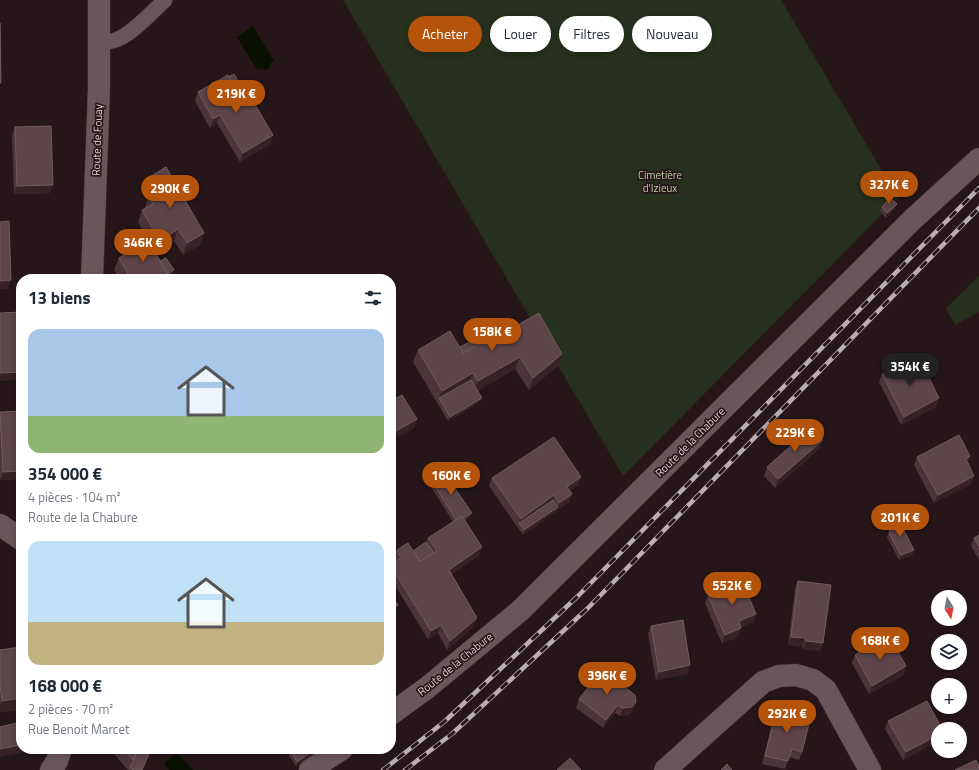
<!DOCTYPE html>
<html lang="fr">
<meta charset="utf-8">
<style>
:root{--surface:#fff;--page:#f2f2f3;--text:#1f2937;--muted:#747a83;--accent:#b45309}
body{margin:0;font-family:"Titillium Web",sans-serif;background:var(--page);color:var(--text);height:100vh;display:flex;flex-direction:column;font-size:15px;white-space:nowrap}
*{box-sizing:border-box;margin:0}
p{font-size:13px;color:var(--muted)}
.icon{flex:none;width:22px;height:22px;fill:none;stroke:currentColor;stroke-width:2;stroke-linecap:round;stroke-linejoin:round}
.map{position:relative;flex:1;overflow:hidden}
.sheet{position:absolute;left:16px;top:274px;width:380px;height:480px;display:flex;flex-direction:column;background:var(--surface);border-radius:16px;box-shadow:0 2px 6px #0003}
.sheet>*{flex:none}
.guide{position:absolute;left:408px;top:16px;width:380px;height:36px;display:flex;gap:8px}
.needle{width:26px;rotate:169deg}
.fabs{position:absolute;left:931px;top:590px;display:grid;gap:8px}
.fabs a{display:grid;place-items:center;width:36px;height:36px;border-radius:50%;background:var(--surface);box-shadow:0 2px 6px #0003;font-size:20px}
.price{position:absolute;translate:-50% -34px;padding:0 9px;border-radius:14px;background:var(--accent);color:#fff;font-size:13px;line-height:26px;filter:drop-shadow(0 1px 2px #0008)}
.price::after{content:'';position:absolute;left:50%;top:24px;width:12px;height:9px;margin-left:-6px;background:inherit;clip-path:polygon(0 0,100% 0,50% 100%)}
.price.selected{background:#222;color:#fff}
ul{padding:0;list-style:none}
li{display:grid;align-content:center;gap:8px;height:212px;padding:0 12px}
li span{display:grid;place-items:center;height:124px;border-radius:12px;color:#555}
li>.icon{margin-inline-start:auto}
span .icon{width:72px;height:72px;fill:#fffc;stroke-width:1}
li b{font-size:17px}
h2{display:flex;justify-content:space-between;align-items:center;height:48px;padding:0 12px;font-size:17px}
.chip{padding:0 14px;border-radius:18px;background:var(--surface);box-shadow:0 2px 6px #0003;font-size:14px;line-height:36px}
.chip.selected{background:var(--accent);color:#fff}
.map>svg:first-child{display:block}
.green{fill:#27301c}
.water{fill:#091000}
.lines{fill:none;stroke-linecap:round;stroke-linejoin:round}
.lane-casing{stroke:#3c3133;stroke-width:16}
.street-casing{stroke:#3c3133;stroke-width:23}
.secondary-casing{stroke:#3c3133;stroke-width:23}
.lane{stroke:#6a565a;stroke-width:15}
.street{stroke:#6a565a;stroke-width:22}
.secondary{stroke:#6a565a;stroke-width:22}
.rail-casing{stroke:#bbaeb1;stroke-width:4.5}
.rail{stroke:#261619;stroke-width:3;stroke-dasharray:9;stroke-linecap:butt}
.wall{fill:#4d343a}
.shaded-wall{fill:#372126}
.building{fill:#5d454a;stroke:#715b60}
.labels{text-anchor:middle;stroke-width:3.5;stroke-linejoin:round;paint-order:stroke}
.street-label{font-size:11px;fill:#ded2d4;stroke:#261619}
.park-label{font-size:11px;fill:#bbd19f;stroke:#261619}
</style>
<div class="map">
<svg width="979" height="770" viewBox="0 0 979 770">
<rect width="100%" height="100%" fill="#261619"/>
<g class="green">
<path d="M343 0H781L898 198 623 476Z"/>
<path d="M979 276V312L955 325 946 308Z"/>
</g>
<g class="water">
<path d="M253 26 274 61 271 63 268 69 266 70 261 68 257 70 237 37Z"/>
<path d="M176 752 193 770H169L164 764Z"/>
</g>
<g class="lines">
<g class="lane-casing">
<path id="lane" d="M100 42C106 42 112 42 118 39 133 33 153 11 165 0"/>
</g>
<g class="street-casing">
<g id="street">
<path d="M92 279 99 88V0"/>
<path d="M0 525 21 539"/>
<path d="M51 770 57 761 61 749"/>
<path d="M665 770 763 682 779 676 796 675 813 680 826 690 870 770"/>
</g>
</g>
<g class="secondary-casing">
<g id="secondary">
<path d="M391 714 428 687 521 610 913 219 979 159"/>
<path d="M310 770 342 749"/>
</g>
</g>
<use href="#lane" class="lane"/>
<use href="#street" class="street"/>
<use href="#secondary" class="secondary"/>
<g class="rail-casing">
<g id="rail">
<path d="M383 770 444 722 578 596 979 188"/>
<path d="M405 770 453 733 588 608 979 208"/>
</g>
</g>
<use href="#rail" class="rail"/>
</g>
<g class="wall">
<path d="M229 77 247 97 273 135 270 144 240 162 217 123 210 128 195 101 198 92Z"/>
<path d="M15 127 50 193 14 194 12 136Z"/>
<path d="M148 178 200 245 183 255 174 241 156 253 138 222 142 210 145 209 148 198 143 190Z"/>
<path d="M897 204 895 208 886 218 880 211 882 207Z"/>
<path d="M119 258 160 261 172 275 166 278V279H120L114 270Z"/>
<path d="M484 327 507 331 558 366 529 390 515 369 477 391 480 402 448 421 413 362 418 350 460 347 482 335Z"/>
<path d="M882 374 936 407 901 425 879 382Z"/>
<path d="M21 411V479L0 480V412Z"/>
<path d="M823 440 820 448 775 488 764 476 767 467Z"/>
<path d="M970 456 968 462 971 484 934 503 914 465 917 457Z"/>
<path d="M430 478 470 517 465 521 479 555 452 574 474 626 447 650 438 633 428 639 391 579V564L396 562 394 558 397 550 413 551 426 542 428 538 453 522 428 482Z"/>
<path d="M492 478 578 485 570 491 572 494 569 502 523 535 489 486Z"/>
<path d="M896 515 913 554 899 560 887 537Z"/>
<path d="M979 535V560L971 546 974 538Z"/>
<path d="M798 581 823 643 820 651 803 649 802 647 788 645 795 589Z"/>
<path d="M708 595 756 614 753 622 741 627 738 636 722 644 705 603Z"/>
<path d="M651 626 690 665 687 674 656 680 648 634Z"/>
<path d="M21 647V710L0 712V650Z"/>
<path d="M855 655 906 666 903 675 869 694 852 663Z"/>
<path d="M602 670 633 710 629 715 620 716 615 713 603 728 576 708 579 699Z"/>
<path d="M777 707 802 752 799 760 789 757 785 769 762 764 774 716Z"/>
<path d="M888 721 938 729V741L903 760 885 729Z"/>
<path d="M110 749H151L142 770H128Z"/>
<path d="M208 749H219L211 754Z"/>
<path d="M291 751H313L311 756 296 766 289 756Z"/>
</g>
<g class="shaded-wall">
<path d="M220 115 217 123 210 128 213 119Z"/>
<path d="M273 135 270 144 240 162 243 153Z"/>
<path d="M53 185 50 193 14 194 17 186Z"/>
<path d="M897 204 895 208 886 218 887 213Z"/>
<path d="M178 229 174 241 156 253 160 241Z"/>
<path d="M204 233 200 245 183 255 187 243Z"/>
<path d="M174 270 172 275 166 278V279H159Z"/>
<path d="M11 280 8 289H0V281Z"/>
<path d="M562 354 558 366 529 390 533 378Z"/>
<path d="M520 357 515 369 474 393 478 381Z"/>
<path d="M21 372V380L0 381V373Z"/>
<path d="M473 373 469 385 439 398 442 391Z"/>
<path d="M482 398 480 402 448 421 450 417Z"/>
<path d="M939 398 936 407 901 425 904 417Z"/>
<path d="M417 419 414 428 391 441V434Z"/>
<path d="M823 440 820 448 775 488 778 479Z"/>
<path d="M970 456 967 465 966 459Z"/>
<path d="M21 471V479L0 480 3 472Z"/>
<path d="M974 476 971 484 934 503 938 495Z"/>
<path d="M581 477 578 485 564 495 567 487Z"/>
<path d="M572 494 569 502 523 535 524 530 558 507 559 503Z"/>
<path d="M554 495 551 504 519 523 521 519Z"/>
<path d="M472 513 470 517 456 526 458 522Z"/>
<path d="M482 547 479 555 446 578 449 570Z"/>
<path d="M914 550 913 554 899 560 901 555Z"/>
<path d="M398 605 393 617 391 619V610Z"/>
<path d="M756 614 753 622 736 630 739 621Z"/>
<path d="M477 618 474 626 447 650 450 641Z"/>
<path d="M441 625 438 633 428 639 431 631Z"/>
<path d="M741 628 738 636 722 644 725 635Z"/>
<path d="M791 637 805 638 802 647 788 645Z"/>
<path d="M806 641 823 643 820 651 803 649Z"/>
<path d="M690 665 687 674 656 680 659 672Z"/>
<path d="M906 666 903 675 869 694 872 686Z"/>
<path d="M21 698V710L0 712V706L2 701Z"/>
<path d="M636 702 633 710 629 715 620 716 623 708Z"/>
<path d="M618 705 615 713 603 728 606 720Z"/>
<path d="M938 735V741L903 760 906 752Z"/>
<path d="M21 745V749H29V751L0 757V749Z"/>
<path d="M213 749H219L211 754Z"/>
<path d="M313 751 311 756 296 766 297 762Z"/>
</g>
<g class="building">
<path d="M0 23 1 83H0Z"/>
<path d="M234 74 247 97 242 100 229 77Z"/>
<path d="M228 75 242 100 250 96 273 135 243 153 220 115 213 119 198 92Z"/>
<path d="M51 126 53 185 17 186 15 127Z"/>
<path d="M166 167 204 233 187 243 178 229 160 241 142 210 153 204 149 196 156 192 148 178Z"/>
<path d="M890 198 897 204 887 213 882 207Z"/>
<path d="M9 221 11 280 0 281V222Z"/>
<path d="M147 240 168 273 159 279H131L119 258Z"/>
<path d="M166 258 174 270 168 274 160 261Z"/>
<path d="M21 312V372L0 373V313Z"/>
<path d="M539 313 562 354 533 378 520 357 478 381 473 373 442 391 418 350 450 331 463 353 491 338 484 327 500 318 507 331Z"/>
<path d="M482 335 485 341 463 353 460 347Z"/>
<path d="M913 358 919 370 924 368 939 398 904 417 882 374Z"/>
<path d="M471 380 482 398 450 417 439 398Z"/>
<path d="M402 395 417 419 391 434V401Z"/>
<path d="M21 411V471L3 472 0 412Z"/>
<path d="M812 427 823 440 778 479 767 467Z"/>
<path d="M959 435 970 456 966 459 974 476 938 495 917 457Z"/>
<path d="M554 437 581 477 567 487 572 494 559 503 554 495 521 519 492 478Z"/>
<path d="M442 470 472 513 463 519 462 516 456 520 430 478Z"/>
<path d="M553 500 558 507 524 530 519 523Z"/>
<path d="M896 515 914 550 901 555 889 533Z"/>
<path d="M462 516 482 547 449 570 477 618 450 641 441 625 431 631 391 566V564L401 558 397 550 408 543 420 561 437 551 428 538Z"/>
<path d="M979 535V546L974 538Z"/>
<path d="M426 542 434 553 420 561 413 551Z"/>
<path d="M742 580 756 614 739 621 741 628 725 635 708 595Z"/>
<path d="M798 581 831 585 823 643 806 641 805 638 791 637Z"/>
<path d="M391 596 398 605 391 610Z"/>
<path d="M683 620 690 665 659 672 651 626Z"/>
<path d="M889 636 906 666 872 686 855 655Z"/>
<path d="M21 647V698L2 701 0 684V650Z"/>
<path d="M602 670 635 695 636 702 632 707 623 708 618 705 606 720 579 699Z"/>
<path d="M927 701 942 729H938V735L906 752 888 721Z"/>
<path d="M777 707 811 716 802 752 792 749 788 761 765 756Z"/>
<path d="M21 722V745L0 749V727Z"/>
<path d="M124 749H138L133 760Z"/>
<path d="M139 749H151L142 770H137L135 768 133 770 130 767Z"/>
<path d="M294 749H311L313 751 297 762 291 751Z"/>
<path d="M570 758 581 770H557Z"/>
<path d="M976 760 979 766V770H955Z"/>
<path d="M727 764 732 770H721Z"/>
</g>
<g class="labels">
<g class="street-label">
<text transform="translate(97 140) rotate(-88)" y="4">Route de Fouay</text>
<text transform="translate(690 442) rotate(-45)" y="4">Route de la Chabure</text>
<text transform="translate(455 664) rotate(-39)" y="4">Route de la Chabure</text>
</g>
<g class="park-label">
<text x="660" y="179">Cimetière<tspan x="660" dy="13">d'Izieux</tspan></text>
</g>
</g>
</svg>
<div class="fabs">
<a><svg class="needle" viewBox="-14 -14 28 28"><path d="M0-13l5 13h-10z" fill="#e53935"/><path d="M0 13l5-13h-10z" fill="#747a83"/></svg></a>
<a><svg class="icon" aria-label="layers" viewBox="0 0 24 24"><path d="M12 4l9 5-9 5-9-5zM3 14l9 5 9-5"/></svg></a>
<a>+</a>
<a>−</a>
</div>
<b class="price" style="left:236px;top:114px">219K €</b>
<b class="price" style="left:889px;top:205px">327K €</b>
<b class="price" style="left:170px;top:209px">290K €</b>
<b class="price" style="left:143px;top:263px">346K €</b>
<b class="price" style="left:492px;top:352px">158K €</b>
<b class="price selected" style="left:910px;top:387px">354K €</b>
<b class="price" style="left:795px;top:453px">229K €</b>
<b class="price" style="left:451px;top:496px">160K €</b>
<b class="price" style="left:900px;top:538px">201K €</b>
<b class="price" style="left:732px;top:606px">552K €</b>
<b class="price" style="left:880px;top:661px">168K €</b>
<b class="price" style="left:607px;top:696px">396K €</b>
<b class="price" style="left:787px;top:734px">292K €</b>
<div class="guide">
<a class="chip selected">Acheter</a>
<a class="chip">Louer</a>
<a class="chip">Filtres</a>
<a class="chip">Nouveau</a>
</div>
<section class="sheet">
<h2>13 biens<svg class="icon" aria-label="filters" viewBox="0 0 24 24"><path d="M4 7h16M4 17h16"/><circle cx="9" cy="7" r="2"/><circle cx="15" cy="17" r="2"/></svg></h2>
<ul>
<li><span style="background:linear-gradient(#a9c7e8 70%,#8fb573 0)"><svg class="icon" aria-label="home" viewBox="0 0 24 24"><path d="M3 11l9-7 9 7M6 9v11h12V9"/></svg></span><div><b>354 000 €</b><p>4 pièces · 104 m²</p><p>Route de la Chabure</p></div></li>
<li><span style="background:linear-gradient(#bfe0f5 65%,#c2b280 0)"><svg class="icon" aria-label="home" viewBox="0 0 24 24"><path d="M3 11l9-7 9 7M6 9v11h12V9"/></svg></span><div><b>168 000 €</b><p>2 pièces · 70 m²</p><p>Rue Benoit Marcet</p></div></li>
</ul>
</section>
</div>
